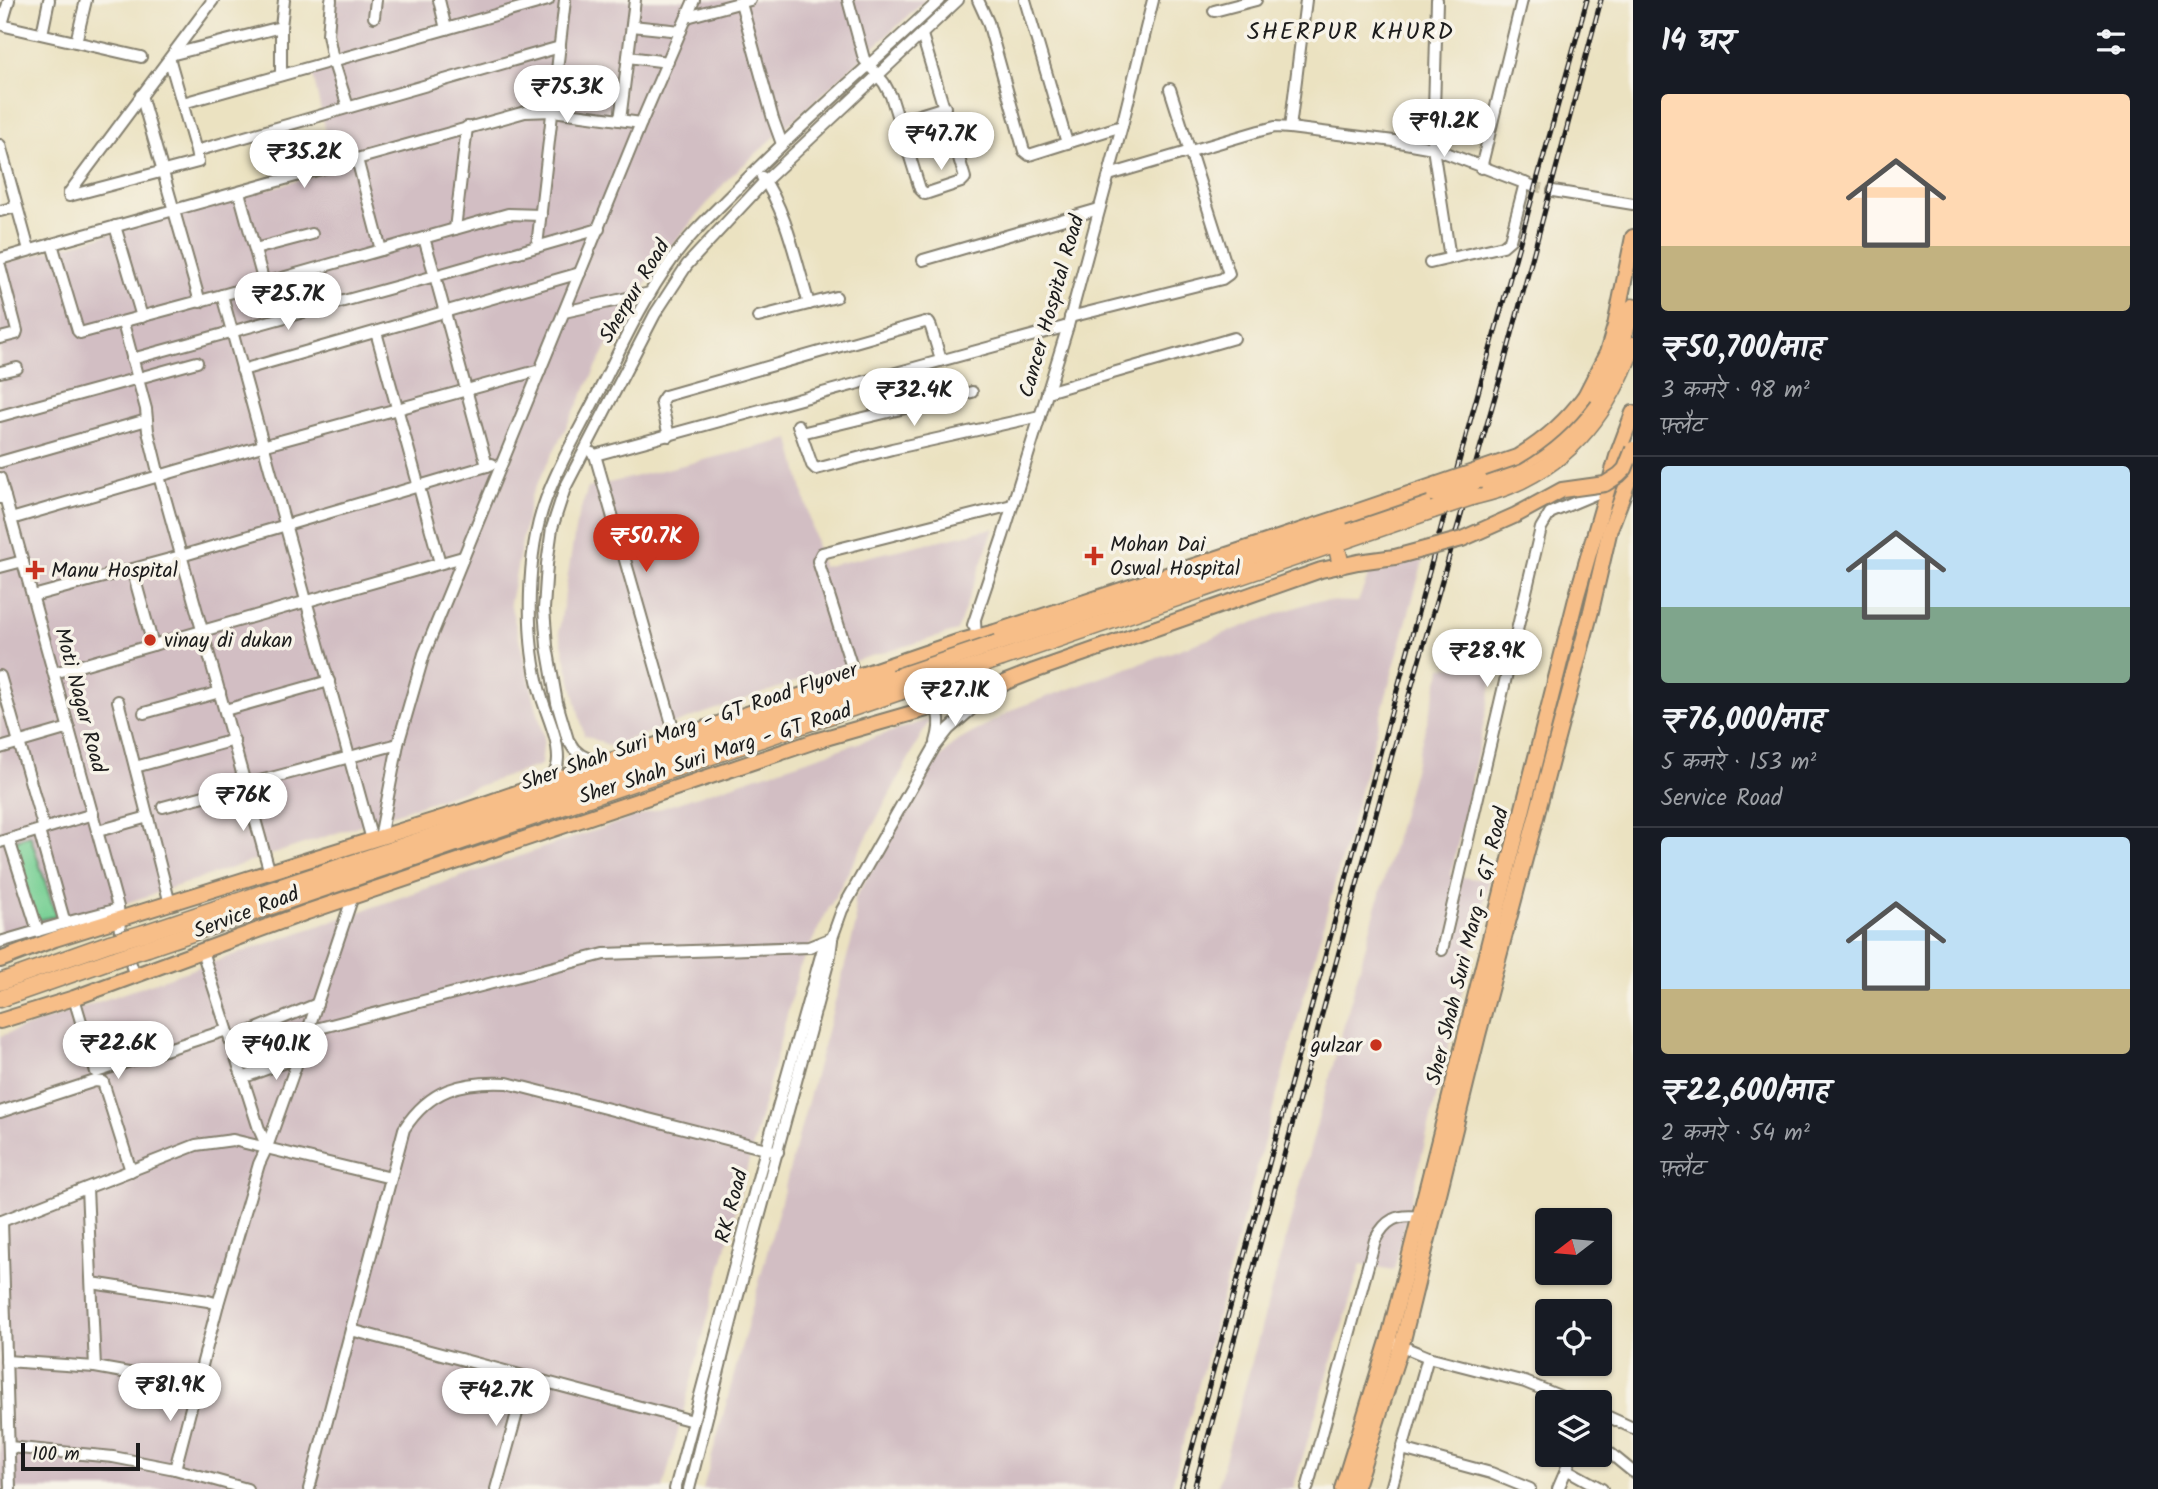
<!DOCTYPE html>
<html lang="hi">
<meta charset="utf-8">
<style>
:root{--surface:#171b24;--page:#242831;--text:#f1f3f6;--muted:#9ea1a6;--line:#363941;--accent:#c8321e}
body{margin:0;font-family:Kalam,"Playpen Sans Deva",sans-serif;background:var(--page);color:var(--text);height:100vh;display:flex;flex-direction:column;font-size:26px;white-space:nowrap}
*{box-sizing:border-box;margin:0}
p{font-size:23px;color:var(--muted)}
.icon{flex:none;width:38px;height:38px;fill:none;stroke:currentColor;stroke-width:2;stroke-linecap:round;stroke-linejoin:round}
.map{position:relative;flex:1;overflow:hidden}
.details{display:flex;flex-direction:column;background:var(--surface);width:525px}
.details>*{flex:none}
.needle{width:46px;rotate:254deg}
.fabs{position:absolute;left:1535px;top:1208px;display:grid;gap:14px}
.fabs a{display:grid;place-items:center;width:77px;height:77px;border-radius:7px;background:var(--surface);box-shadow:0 2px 5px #0004;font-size:35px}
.scale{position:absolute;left:21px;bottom:18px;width:119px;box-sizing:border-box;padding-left:7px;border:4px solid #1c1c1c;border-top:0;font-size:19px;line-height:24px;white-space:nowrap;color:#1c1c1c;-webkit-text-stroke:5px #f7f3e8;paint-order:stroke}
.price{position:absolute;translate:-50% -60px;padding:0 16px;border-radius:24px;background:#fff;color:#222;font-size:23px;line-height:46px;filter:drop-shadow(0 2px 4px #0008)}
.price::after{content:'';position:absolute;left:50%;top:42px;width:21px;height:16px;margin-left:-10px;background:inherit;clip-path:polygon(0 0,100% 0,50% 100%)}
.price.on{background:var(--accent);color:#fff}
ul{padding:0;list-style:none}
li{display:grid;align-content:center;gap:14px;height:371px;padding:0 28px}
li+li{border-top:2px solid var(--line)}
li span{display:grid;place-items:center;height:217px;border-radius:7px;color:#555}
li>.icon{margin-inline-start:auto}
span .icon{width:126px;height:126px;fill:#fffc;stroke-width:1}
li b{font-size:30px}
h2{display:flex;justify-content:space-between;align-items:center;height:84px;padding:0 28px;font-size:30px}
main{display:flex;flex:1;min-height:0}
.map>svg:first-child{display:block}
.industrial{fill:#d2bec3}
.green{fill:#79d095;stroke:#4a7658;stroke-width:2}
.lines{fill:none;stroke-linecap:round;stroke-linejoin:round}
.minor-tunnel{stroke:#c2baa0;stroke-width:10;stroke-dasharray:10 5;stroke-linecap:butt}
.minor-casing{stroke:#847f6e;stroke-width:14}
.major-casing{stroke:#847f6e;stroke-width:18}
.highway-casing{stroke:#847f6e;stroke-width:19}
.minor{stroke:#fff;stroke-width:10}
.major{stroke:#f7be88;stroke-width:14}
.highway{stroke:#f7be88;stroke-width:16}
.rail-casing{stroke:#1c1c1c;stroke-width:5}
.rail{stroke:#f7f3e8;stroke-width:2.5;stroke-dasharray:8;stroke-linecap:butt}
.major-bridge-casing{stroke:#847f6e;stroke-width:18;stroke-linecap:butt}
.highway-bridge-casing{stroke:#847f6e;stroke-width:19;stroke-linecap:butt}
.major-bridge{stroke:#f7be88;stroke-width:14}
.highway-bridge{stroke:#f7be88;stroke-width:16}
.poi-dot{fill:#c8321e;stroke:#f7f3e8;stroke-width:2.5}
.labels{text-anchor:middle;stroke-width:7;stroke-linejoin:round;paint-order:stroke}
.street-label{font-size:21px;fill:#1c1c1c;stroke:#f7f3e8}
.poi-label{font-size:21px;fill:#1c1c1c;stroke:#f7f3e8;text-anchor:start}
.quarter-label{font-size:24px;letter-spacing:2px;fill:#1c1c1c;stroke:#f7f3e8}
</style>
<main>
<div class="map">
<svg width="1633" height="1489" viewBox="0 0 1633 1489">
<rect width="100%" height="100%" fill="#f7f3e8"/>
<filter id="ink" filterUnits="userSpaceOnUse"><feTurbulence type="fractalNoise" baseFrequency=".0143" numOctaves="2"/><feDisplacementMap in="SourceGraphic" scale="14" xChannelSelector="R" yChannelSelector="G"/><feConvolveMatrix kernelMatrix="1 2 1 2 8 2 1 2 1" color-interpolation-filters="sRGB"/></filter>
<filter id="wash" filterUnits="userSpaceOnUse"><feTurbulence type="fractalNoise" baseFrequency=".00686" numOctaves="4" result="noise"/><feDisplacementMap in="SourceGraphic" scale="28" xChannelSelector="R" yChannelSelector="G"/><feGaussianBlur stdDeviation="1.57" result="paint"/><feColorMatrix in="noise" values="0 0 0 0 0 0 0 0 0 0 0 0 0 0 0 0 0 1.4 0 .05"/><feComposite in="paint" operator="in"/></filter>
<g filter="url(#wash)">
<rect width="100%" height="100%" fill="#ebe2c1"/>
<g class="industrial">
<path d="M335 0H926L728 179 669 249 613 335 531 496 510 603 544 737 541 765 0 945V509L10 506 0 469V265L334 170 312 71 340 63 332 25Z"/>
<path d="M790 439 822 567 994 528 957 631 861 659 610 746 584 735 559 631 576 524 588 488Z"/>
<path d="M1425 554 1242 1222 1171 1489H703L856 924 854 900 928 772 953 744 1016 708 1314 601 1358 602 1370 571Z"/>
<path d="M1496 666 1451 876 1489 880 1394 1270 1361 1264 1293 1489H1217L1442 667Z"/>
<path d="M930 719 820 925 799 969 663 1489H0V1036L572 838Z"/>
</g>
<path class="green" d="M30 835 56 916 34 921 8 843Z"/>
</g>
<g filter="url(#ink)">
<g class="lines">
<path class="minor-tunnel" d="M1532 186 1553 191"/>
<g class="minor-casing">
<g id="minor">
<path d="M9 0 3 21 5 26 141 57"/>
<path d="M331 0 328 34 333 60 348 107"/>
<path d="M439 0 446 29 548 0"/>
<path d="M848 0 864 59 884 83 891 96 920 189 925 194 961 182 965 178 922 35"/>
<path d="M978 0 988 22 1024 151 1029 155 1067 143 1025 0"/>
<path d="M741 3 773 119 782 144"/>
<path d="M1214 11 1256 0"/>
<path d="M374 17 376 0"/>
<path d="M687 17 750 0"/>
<path d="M632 26 681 31"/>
<path d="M281 27V75"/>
<path d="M42 34 49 0"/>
<path d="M76 42 86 0"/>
<path d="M174 54 281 27 284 0"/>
<path d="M628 57 668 62"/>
<path d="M170 61 196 151 198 162 69 196V193L213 0"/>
<path d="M141 95 200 302"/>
<path d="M183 103 446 29"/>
<path d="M620 120 635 0"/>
<path d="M900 121 945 107"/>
<path d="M1290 128 1394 141 1433 148 1437 0"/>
<path d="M1067 143 1122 126"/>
<path d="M0 145 29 250"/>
<path d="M1433 148 1450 258"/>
<path d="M1433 148 1532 186"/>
<path d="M196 151 560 47"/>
<path d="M357 159 381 250"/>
<path d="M1481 168 1522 0"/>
<path d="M1109 175 1259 131 1275 127 1290 128 1306 0"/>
<path d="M762 177C786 209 797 265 809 304"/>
<path d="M1553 191 1633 204"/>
<path d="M239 192 264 283"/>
<path d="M0 211 16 207"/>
<path d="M115 226 142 317"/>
<path d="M455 229 467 127"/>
<path d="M52 244 525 112 553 111 641 123"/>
<path d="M537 246 565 0"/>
<path d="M255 249 312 234"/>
<path d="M0 259 52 244 78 331 80 333 222 295 372 840"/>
<path d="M923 260 1099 209"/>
<path d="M1430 263 1503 246 1510 240 1525 183"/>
<path d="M0 266 17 331 16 334 0 338"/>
<path d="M222 295 508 214 541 215"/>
<path d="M564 312 650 293"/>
<path d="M758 317 836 297"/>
<path d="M1070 317 1222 279 1229 274 1170 89"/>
<path d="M123 323 146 409 148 431 159 476 270 873"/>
<path d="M376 332 440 563"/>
<path d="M132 359 435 276 424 238"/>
<path d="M242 370 580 273"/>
<path d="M0 372 17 368"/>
<path d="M1047 392 1234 338"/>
<path d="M0 416 197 362"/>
<path d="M798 425 812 465 816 469 892 449 1040 416"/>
<path d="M801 433 972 392"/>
<path d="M669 436 661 402 665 396 925 322 929 323 931 327 941 360"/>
<path d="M592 453 595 455 676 738"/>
<path d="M595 455 1068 326"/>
<path d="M0 462 147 420"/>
<path d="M492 464 487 466 435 276 599 229"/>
<path d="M0 478 5 497"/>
<path d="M0 498 5 497 118 907 120 932 135 976"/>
<path d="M11 519 262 446 540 370"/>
<path d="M0 567 23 561"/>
<path d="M132 569 153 645"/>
<path d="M33 596 181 556 487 466"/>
<path d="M975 620 976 641"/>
<path d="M973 625 1003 536 1068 326 1122 126 1153 0"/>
<path d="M54 673 463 557"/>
<path d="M0 676 44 829"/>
<path d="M855 677 818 561 822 553 1012 505"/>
<path d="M921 679C934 703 945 713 936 742"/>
<path d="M118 701 170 904"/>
<path d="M225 710 329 681"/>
<path d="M144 713 220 692"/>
<path d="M0 748 69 728"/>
<path d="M606 759H589L581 755 574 749 568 740 557 703 547 646 544 609 547 564 552 528 565 488 655 314 687 265 765 181 958 0"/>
<path d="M135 767 234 740"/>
<path d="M547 780C555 775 558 768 558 758 558 736 546 714 540 692 525 639 526 552 546 499 559 463 580 429 597 395 620 350 641 302 671 261 689 235 713 213 735 191 800 124 872 64 940 0"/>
<path d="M163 807 398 744"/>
<path d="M39 831 65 923 118 909"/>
<path d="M98 831 148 817"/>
<path d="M380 838 398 744 424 654 641 123 694 0"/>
<path d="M9 840 38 931"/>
<path d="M0 842 93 814"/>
<path d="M0 942 65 923"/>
<path d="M1442 950 1541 528 1550 513 1607 489"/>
<path d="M202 951 259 1129 267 1147"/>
<path d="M74 998 96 1072 227 1030"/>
<path d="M308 1031 604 954 809 947 832 938"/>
<path d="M230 1040 317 1004"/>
<path d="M242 1078 299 1057"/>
<path d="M0 1112 95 1081 103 1082 131 1171"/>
<path d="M87 1188 95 1367"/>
<path d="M0 1221H2L10 1489"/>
<path d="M2 1221 196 1145 233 1140 391 1178"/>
<path d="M92 1283 208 1301 218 1304"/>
<path d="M351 1330 693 1421"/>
<path d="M1394 1343 1428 1357 1525 1382 1574 1402"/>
<path d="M6 1361 95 1367 196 1385"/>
<path d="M1600 1413 1633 1428"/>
<path d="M1600 1445 1633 1472"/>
<path d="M9 1447 113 1457 175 1469 247 1489"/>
<path d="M1402 1449 1491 1473 1530 1489"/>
<path d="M175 1469 218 1304 259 1164 267 1147 299 1057 353 896"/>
<path d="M1566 1469 1602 1489"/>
<path d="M309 1489 404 1129C430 1089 461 1081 507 1083L778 1152"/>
<path d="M496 1489 527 1377"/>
<path d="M675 1489 760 1171 822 952 832 938 842 910 934 748 949 729 989 694 981 660"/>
<path d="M689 1489 734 1310 830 956 832 940"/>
<path d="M1307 1489 1375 1240C1386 1219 1397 1214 1420 1217"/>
<path d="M1391 1489 1428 1357"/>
<path d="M1558 1489 1573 1454"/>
</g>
</g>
<g class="major-casing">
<g id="major">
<path d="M1585 396 1607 353 1615 326 1633 237"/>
<path d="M0 960 55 939 461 812 957 642 995 632 1344 516"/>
<path d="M0 1021 74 998 307 912 815 741 937 706 972 701 989 694 1006 682 1034 671 1321 570 1358 562 1395 557"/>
<path d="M1342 1489 1388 1341 1577 595 1618 453 1633 413"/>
<path d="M1355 1489 1403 1340 1478 1035 1591 611 1610 529 1633 469"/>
</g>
</g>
<g class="highway-casing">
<g id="highway">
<path d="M1479 480C1489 476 1500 474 1510 470 1518 466 1526 461 1533 456 1592 421 1613 370 1633 307"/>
<path d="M1475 496C1487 493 1500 490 1511 485 1575 458 1610 408 1633 345"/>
<path d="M1336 544 1341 565"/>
<path d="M997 643 1435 494"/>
<path d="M1002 658 1433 510"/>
<path d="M144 933 442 833 894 678"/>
<path d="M148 948 899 692"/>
<path d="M0 982 110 943"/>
<path d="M0 999 117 958"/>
</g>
</g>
<use href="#minor" class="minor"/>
<use href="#major" class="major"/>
<use href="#highway" class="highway"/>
<g class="rail-casing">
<g id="rail">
<path d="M1181 1489 1458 465 1587 0"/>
<path d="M1194 1489 1392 755 1500 379 1601 0"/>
</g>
</g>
<use href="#rail" class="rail"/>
<g class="major-bridge-casing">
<g id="major-bridge">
<path d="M1344 516 1517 457C1544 441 1566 422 1585 396"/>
<path d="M1395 557 1462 539 1516 515 1562 490 1605 484 1619 475 1625 469 1633 449"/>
</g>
</g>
<g class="highway-bridge-casing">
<g id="highway-bridge">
<path d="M1435 494 1479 480"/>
<path d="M1433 510 1475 496"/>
<path d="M894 678 997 643"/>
<path d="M899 692 1002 658"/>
<path d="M110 943 144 933"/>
<path d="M117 958 148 948"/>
</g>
</g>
<use href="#major-bridge" class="major-bridge"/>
<use href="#highway-bridge" class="highway-bridge"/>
</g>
</g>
<g class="poi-dot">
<path d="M1090.5 545.5h7v7h7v7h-7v7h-7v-7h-7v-7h7z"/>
<path d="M31.5 559.5h7v7h7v7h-7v7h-7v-7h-7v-7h7z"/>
<circle cx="150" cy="640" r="7"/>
<circle cx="1376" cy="1045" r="7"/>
</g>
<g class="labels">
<g class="street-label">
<text transform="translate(634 291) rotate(-59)" y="7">Sherpur Road</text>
<text transform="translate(1051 306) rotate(-74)" y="7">Cancer Hospital Road</text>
<text transform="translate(81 700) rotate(75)" y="7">Moti Nagar Road</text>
<text transform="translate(689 726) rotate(-19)" y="7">Sher Shah Suri Marg - GT Road Flyover</text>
<text transform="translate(715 753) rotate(-18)" y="7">Sher Shah Suri Marg - GT Road</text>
<text transform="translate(246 912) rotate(-21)" y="7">Service Road</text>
<text transform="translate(1467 946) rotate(-76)" y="7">Sher Shah Suri Marg - GT Road</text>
<text transform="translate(731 1206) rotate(-75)" y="7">RK Road</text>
</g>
<g class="poi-label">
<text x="1110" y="551">Mohan Dai<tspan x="1110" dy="24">Oswal Hospital</tspan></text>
<text x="51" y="577">Manu Hospital</text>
<text x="164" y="647">vinay di dukan</text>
<text x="1362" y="1052" text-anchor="end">gulzar</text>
</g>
<g class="quarter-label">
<text x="1351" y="39">SHERPUR KHURD</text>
</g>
</g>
</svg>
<div class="fabs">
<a><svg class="needle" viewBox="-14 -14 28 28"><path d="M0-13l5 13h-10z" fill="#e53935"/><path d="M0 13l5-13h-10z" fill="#9ea1a6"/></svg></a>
<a><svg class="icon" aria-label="locate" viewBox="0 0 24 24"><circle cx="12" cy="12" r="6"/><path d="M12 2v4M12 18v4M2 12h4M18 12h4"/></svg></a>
<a><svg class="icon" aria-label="layers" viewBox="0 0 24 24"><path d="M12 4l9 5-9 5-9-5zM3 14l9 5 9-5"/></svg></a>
</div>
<div class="scale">100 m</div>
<b class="price" style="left:567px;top:125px">₹75.3K</b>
<b class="price" style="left:1444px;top:159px">₹91.2K</b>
<b class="price" style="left:941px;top:172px">₹47.7K</b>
<b class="price" style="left:304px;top:190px">₹35.2K</b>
<b class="price" style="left:288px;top:332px">₹25.7K</b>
<b class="price" style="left:914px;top:428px">₹32.4K</b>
<b class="price on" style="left:646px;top:574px">₹50.7K</b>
<b class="price" style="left:1487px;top:689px">₹28.9K</b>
<b class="price" style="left:955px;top:728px">₹27.1K</b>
<b class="price" style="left:243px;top:833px">₹76K</b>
<b class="price" style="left:118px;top:1081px">₹22.6K</b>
<b class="price" style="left:276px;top:1082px">₹40.1K</b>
<b class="price" style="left:170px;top:1423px">₹81.9K</b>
<b class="price" style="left:496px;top:1428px">₹42.7K</b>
</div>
<section class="details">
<h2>14 घर<svg class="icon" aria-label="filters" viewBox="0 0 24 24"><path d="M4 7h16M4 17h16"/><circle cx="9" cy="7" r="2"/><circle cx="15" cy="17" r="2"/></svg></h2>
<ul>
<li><span style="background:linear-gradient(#ffd9b3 70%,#c2b280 0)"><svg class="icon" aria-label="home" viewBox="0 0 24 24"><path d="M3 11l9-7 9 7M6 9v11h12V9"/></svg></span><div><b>₹50,700/माह</b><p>3 कमरे · 98 m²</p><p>फ़्लैट</p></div></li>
<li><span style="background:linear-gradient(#bfe0f5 65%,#7fa58c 0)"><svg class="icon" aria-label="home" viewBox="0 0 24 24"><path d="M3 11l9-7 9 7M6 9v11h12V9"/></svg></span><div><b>₹76,000/माह</b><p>5 कमरे · 153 m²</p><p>Service Road</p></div></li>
<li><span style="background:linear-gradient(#bfe0f5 70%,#c2b280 0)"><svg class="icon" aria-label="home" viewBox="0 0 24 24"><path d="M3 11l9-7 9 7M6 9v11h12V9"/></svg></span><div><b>₹22,600/माह</b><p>2 कमरे · 54 m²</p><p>फ़्लैट</p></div></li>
</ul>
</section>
</main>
